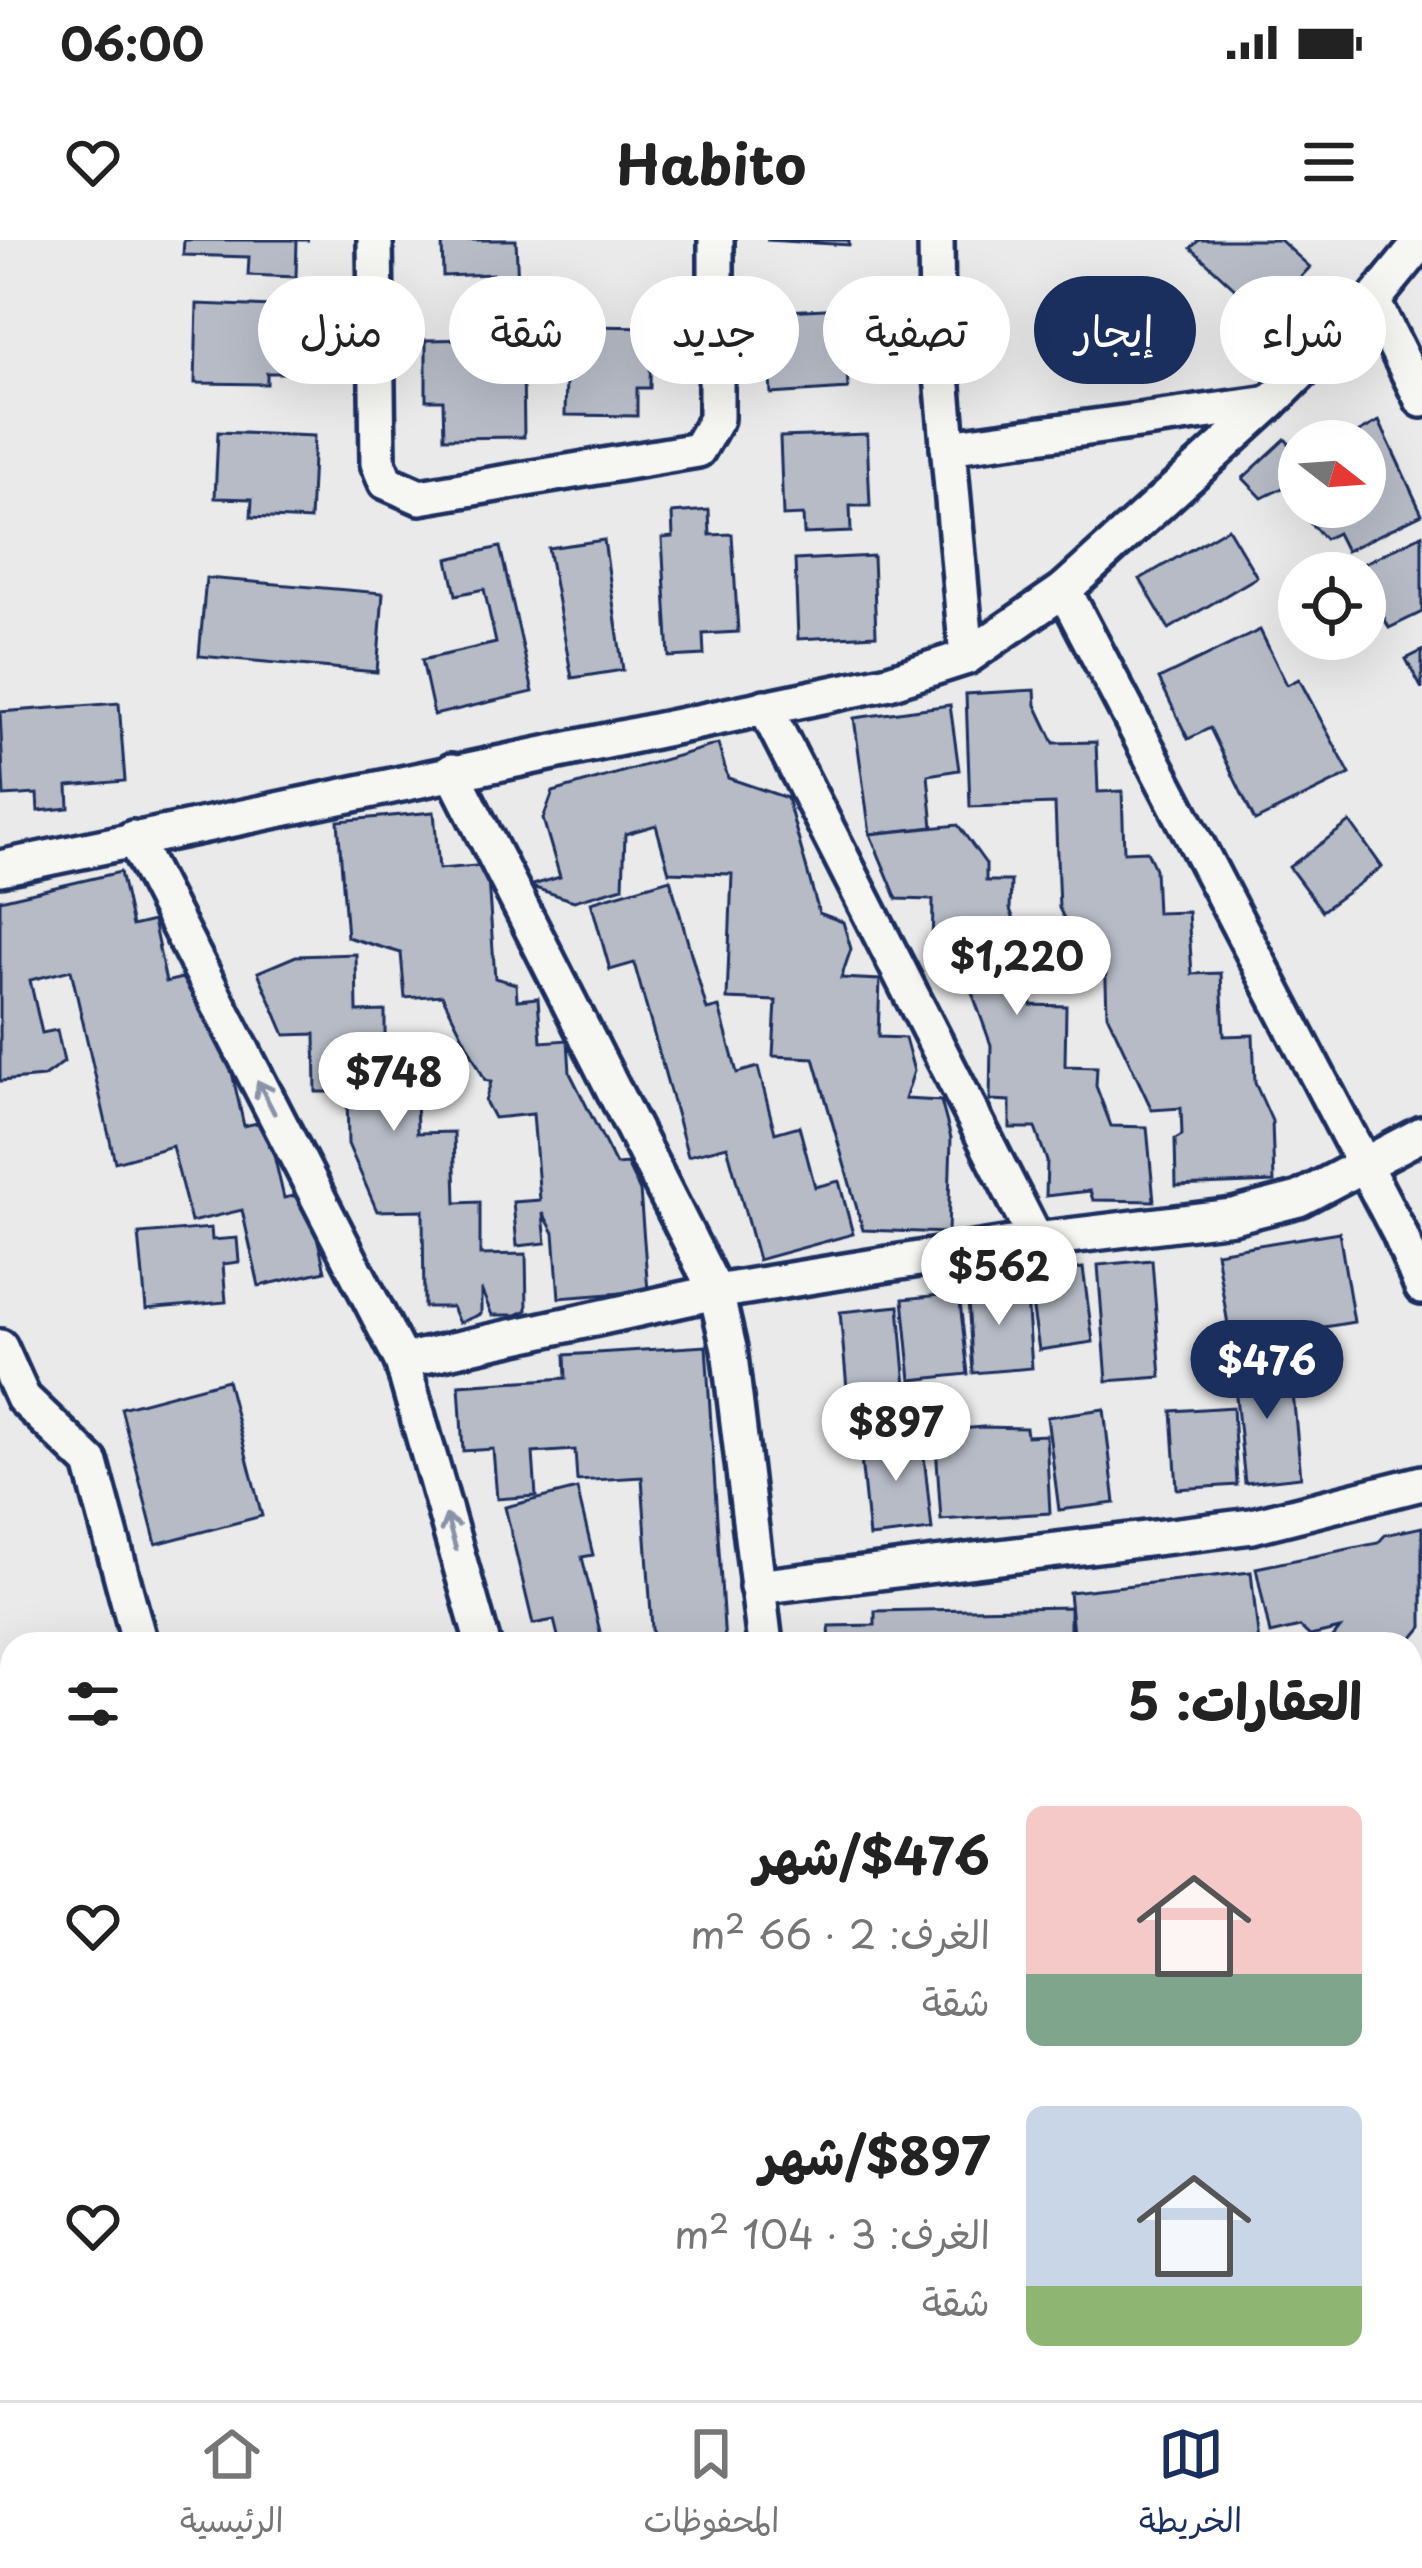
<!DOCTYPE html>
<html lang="ar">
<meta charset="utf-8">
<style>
:root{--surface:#fff;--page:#f2f2f2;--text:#222;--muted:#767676;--line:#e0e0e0;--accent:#1b2f5e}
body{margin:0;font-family:"Playpen Sans","Playpen Sans Arabic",sans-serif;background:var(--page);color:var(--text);direction:rtl;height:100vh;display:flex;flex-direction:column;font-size:45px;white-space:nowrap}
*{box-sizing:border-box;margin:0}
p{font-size:39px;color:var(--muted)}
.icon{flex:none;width:66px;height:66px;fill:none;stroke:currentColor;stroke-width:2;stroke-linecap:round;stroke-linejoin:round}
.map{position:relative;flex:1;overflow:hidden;direction:ltr}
.sheet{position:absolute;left:0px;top:1392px;width:1422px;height:768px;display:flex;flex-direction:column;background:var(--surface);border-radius:36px 36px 0 0;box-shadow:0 12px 48px #0002;direction:rtl}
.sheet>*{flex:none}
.hud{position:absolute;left:36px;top:36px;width:1350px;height:108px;direction:rtl;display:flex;gap:24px}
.needle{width:78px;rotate:107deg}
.fabs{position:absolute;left:1278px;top:180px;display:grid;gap:24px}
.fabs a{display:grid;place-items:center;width:108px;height:108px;border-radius:50%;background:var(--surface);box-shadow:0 12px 48px #0002;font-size:60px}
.price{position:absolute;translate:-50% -102px;padding:0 27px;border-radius:42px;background:#fff;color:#222;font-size:39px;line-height:78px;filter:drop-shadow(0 3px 6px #0008)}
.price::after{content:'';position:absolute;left:50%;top:72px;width:36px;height:27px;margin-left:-18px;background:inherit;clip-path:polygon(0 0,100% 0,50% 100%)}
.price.on{background:var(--accent);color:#fff}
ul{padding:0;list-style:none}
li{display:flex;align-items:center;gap:36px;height:300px;padding:0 60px}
li span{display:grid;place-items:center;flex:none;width:336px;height:240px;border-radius:18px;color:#555}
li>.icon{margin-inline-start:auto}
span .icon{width:144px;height:144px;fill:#fffc;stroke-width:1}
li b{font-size:51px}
h2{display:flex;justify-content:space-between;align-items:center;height:144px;padding:0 60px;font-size:51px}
.chip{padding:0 42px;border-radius:54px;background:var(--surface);box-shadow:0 12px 48px #0002;font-size:42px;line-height:108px}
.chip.on{background:var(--accent);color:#fff}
.status{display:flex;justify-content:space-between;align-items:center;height:84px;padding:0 60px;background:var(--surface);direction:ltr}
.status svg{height:33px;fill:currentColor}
header{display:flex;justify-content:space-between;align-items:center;height:156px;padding:0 60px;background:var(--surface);font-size:54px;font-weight:700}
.dock{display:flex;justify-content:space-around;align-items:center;height:168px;border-top:3px solid var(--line);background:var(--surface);font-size:33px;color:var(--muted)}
.dock a{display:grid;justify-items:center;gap:6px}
.dock .on{color:var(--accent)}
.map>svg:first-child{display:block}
.building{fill:#b6bbc6;stroke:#1b2f5e;stroke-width:3}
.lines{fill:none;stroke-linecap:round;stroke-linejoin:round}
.street-casing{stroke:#1b2f5e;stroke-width:42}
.street{stroke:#f6f6f2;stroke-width:33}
.oneway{stroke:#8892a8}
</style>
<div class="status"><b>06:00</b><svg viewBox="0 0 49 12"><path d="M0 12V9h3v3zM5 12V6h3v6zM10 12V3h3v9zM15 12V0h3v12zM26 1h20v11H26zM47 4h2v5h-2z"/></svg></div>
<header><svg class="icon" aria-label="menu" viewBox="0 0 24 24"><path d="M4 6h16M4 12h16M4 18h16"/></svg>Habito<svg class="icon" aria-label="heart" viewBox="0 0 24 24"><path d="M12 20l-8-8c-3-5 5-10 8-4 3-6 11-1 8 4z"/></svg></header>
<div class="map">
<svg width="1422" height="2160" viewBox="0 0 1422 2160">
<rect width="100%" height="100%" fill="#e9eae9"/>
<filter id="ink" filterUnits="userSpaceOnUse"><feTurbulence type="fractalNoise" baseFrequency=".00833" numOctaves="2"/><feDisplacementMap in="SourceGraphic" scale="24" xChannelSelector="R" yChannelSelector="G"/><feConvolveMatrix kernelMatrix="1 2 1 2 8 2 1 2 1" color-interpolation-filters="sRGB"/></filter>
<g filter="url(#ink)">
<g class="building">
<path d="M184 0H309H297L296 37 248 35 249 17 183 15Z"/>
<path d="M442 0H516L518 46 493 47 492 34 443 36Z"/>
<path d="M766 0H849V5Z"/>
<path d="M1199 0H1280L1310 27 1265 76 1191 8Z"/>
<path d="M273 59 314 60 312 125H293V133H267V144L195 143 197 64 273 67Z"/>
<path d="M844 68 848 149 771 154 766 72Z"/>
<path d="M587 86 651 87 650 148H637V176L565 175 567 103H587Z"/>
<path d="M483 99 484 123H523L524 197 444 198 443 160H426V100Z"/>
<path d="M1379 181 1422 274 1346 311 1337 293 1325 299 1299 271 1365 267V201H1343Z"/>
<path d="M218 192 314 196 310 280 251 277 252 259 215 258Z"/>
<path d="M867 194 870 266H850L851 292 804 294 803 275 783 276 780 197Z"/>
<path d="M1285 199 1299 214V240L1262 258 1243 238Z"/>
<path d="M709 270 710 295 732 294 738 392 703 394 704 415 669 417 662 298 673 297 672 273Z"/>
<path d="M1228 288 1257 337 1169 389 1140 339Z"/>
<path d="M1422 295V372L1389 388 1359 326Z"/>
<path d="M604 300 623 430 572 438 548 308Z"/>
<path d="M500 307 533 452 434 475 422 420 496 403 484 349 456 355 448 319Z"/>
<path d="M873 316 876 395 798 399 795 320Z"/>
<path d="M206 338 383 353 377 432 199 416Z"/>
<path d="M1260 390 1287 445 1299 439 1350 534 1255 581 1210 488 1188 499 1159 439Z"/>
<path d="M1422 411V449L1406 419Z"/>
<path d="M1035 450 1036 465 1054 503 1096 502 1098 552 1122 551 1124 612 1147 611 1155 629 1157 673 1188 672 1192 734 1221 733 1224 796 1253 795 1255 843 1272 881 1274 942 1176 946 1175 899 1182 895 1181 868 1152 870 1107 774 1105 712H1080L1059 668 1055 564 970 567 966 454Z"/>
<path d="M119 463 125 541 68 546 69 568 38 571 37 554 4 556 0 472Z"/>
<path d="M950 465 959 530 928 535 933 587 870 594 854 478Z"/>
<path d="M718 504 728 538 787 558 819 673 843 682 851 709 841 738 880 740 878 797 905 798 914 831 905 859 941 861 951 898 948 993 863 990 814 818 773 816 776 761 727 759 732 634 669 632 656 585 625 594 623 647 574 661 529 646 560 637 543 579 553 552Z"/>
<path d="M434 572 439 629 487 625 495 738 516 744 517 760 538 758 541 802 568 800 570 833 616 925 627 924 640 951 648 1051 559 1058 554 993 543 973 546 1003 517 1006 513 962 540 960 533 874 494 878 485 861 491 842 485 840 442 755 405 758 401 713 347 697 338 581Z"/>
<path d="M1350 582 1382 627 1322 671 1289 627Z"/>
<path d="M958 585 986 624V641H1011L1010 669 1032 730 1031 765 1066 766 1065 826 1097 827 1096 846 1111 886 1147 887 1154 961 1093 960 1090 951 1046 956 1047 921 1035 888H1010V861L990 860 991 805 959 716H932L933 660 897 659 870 594Z"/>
<path d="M120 632 132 686 153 681 166 742 182 738 229 819 244 886 266 881 284 958 307 953 325 1031 259 1046 242 970 191 982 172 906 115 922 71 730 30 740 42 793 57 790 64 822 43 837 0 841V660Z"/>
<path d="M670 639 707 770 719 767 737 833 758 827 775 893 799 886 815 947 839 941 853 994 758 1020 727 906 688 916 634 723 610 730 591 662Z"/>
<path d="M356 714 357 772 385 771V810H397L416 855 417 893 454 892 456 963 480 962V1015L526 1014 527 1070 516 1075H492L481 1049V1074L459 1083 452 1067H424L423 970 377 971 348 904 347 852H316L315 794 285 795 258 732 296 716Z"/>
<path d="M211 988 212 1000 237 998 239 1022 223 1024 226 1062 146 1069 139 994Z"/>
<path d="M1339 992 1354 1082 1231 1103 1216 1012Z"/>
<path d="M1152 1020 1161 1137 1107 1141 1098 1025Z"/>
<path d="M1083 1028 1093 1102 1039 1110 1028 1036Z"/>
<path d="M1026 1043 1032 1128 973 1133 967 1047Z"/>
<path d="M959 1053 968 1134 911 1140 903 1059Z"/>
<path d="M899 1066 908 1169 850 1181 840 1072Z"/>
<path d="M706 1106 725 1404H653L642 1237 577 1241 575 1210 533 1213 536 1256 497 1259 493 1209 463 1211 459 1145 566 1138 565 1115Z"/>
<path d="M1290 1122 1301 1237 1245 1243 1233 1128Z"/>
<path d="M227 1140 262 1276 156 1304 121 1168Z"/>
<path d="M1233 1167 1237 1245 1177 1249 1172 1171Z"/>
<path d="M1104 1169 1115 1263 1059 1270 1047 1177Z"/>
<path d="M983 1187 1026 1188 1027 1196 1046 1195 1050 1273 941 1280 935 1191Z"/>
<path d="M929 1192 932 1215 924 1216 932 1290 869 1297 859 1199Z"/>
<path d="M577 1249 593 1315 582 1317 603 1404H560L554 1380 533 1384 505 1267Z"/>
<path d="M1422 1287V1387L1408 1404H1328L1340 1389 1310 1396 1300 1387 1270 1394 1256 1328 1378 1303 1385 1295Z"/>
<path d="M1251 1332 1259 1404H1074L1069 1352Z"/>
<path d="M1070 1367V1404H830L829 1386 875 1385V1371Z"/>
<path d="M38 2148H123L124 2160H39Z"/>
<path d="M346 2148H431L432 2160H347Z"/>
<path d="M532 2148H568L567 2160H531Z"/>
<path d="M698 2148H764L765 2160H699Z"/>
</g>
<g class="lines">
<g class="street-casing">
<g id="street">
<path d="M375 0 378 223 386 242 420 257 698 210 716 179V0"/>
<path d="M936 0 937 80 967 417"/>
<path d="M1373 61 1422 160"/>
<path d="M948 207 1270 163"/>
<path d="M1064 350 1399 992 1422 1047"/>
<path d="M765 467 1036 1000"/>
<path d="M452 531 716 1052 729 1108 765 1404"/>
<path d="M133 598 402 1121 483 1404"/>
<path d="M0 628 889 442 967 417 1064 350 1270 163 1373 61 1422 1"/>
<path d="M0 1107 23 1158 91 1223 140 1404"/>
<path d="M402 1121 716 1052 1036 1000 1233 976 1299 959 1422 894"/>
<path d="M757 1347 1252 1286 1422 1243"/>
<path d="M1410 1610 1422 1603"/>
<path d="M0 1729H12"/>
<path d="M1410 1834 1422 1845"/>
<path d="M1410 2052 1422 2064"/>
<path d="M197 2148 199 2160"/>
<path d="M631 2148 632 2160"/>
</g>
</g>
<use href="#street" class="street"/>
</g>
<defs><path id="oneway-shaft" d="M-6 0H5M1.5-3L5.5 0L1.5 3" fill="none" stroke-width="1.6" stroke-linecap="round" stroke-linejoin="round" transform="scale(3)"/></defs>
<g class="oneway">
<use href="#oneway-shaft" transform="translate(266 857) rotate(-117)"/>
<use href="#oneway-shaft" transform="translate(451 1292) rotate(-106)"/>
</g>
</g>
</svg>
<div class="fabs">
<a><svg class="needle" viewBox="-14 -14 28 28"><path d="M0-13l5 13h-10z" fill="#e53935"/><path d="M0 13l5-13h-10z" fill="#767676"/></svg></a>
<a><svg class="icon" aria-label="locate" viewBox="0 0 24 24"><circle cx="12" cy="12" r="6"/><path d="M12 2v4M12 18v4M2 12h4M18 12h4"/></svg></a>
</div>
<b class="price" style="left:1017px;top:778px">$1,220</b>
<b class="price" style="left:394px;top:894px">$748</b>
<b class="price" style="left:999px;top:1088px">$562</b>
<b class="price on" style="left:1267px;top:1182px">$476</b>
<b class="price" style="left:896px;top:1244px">$897</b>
<div class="hud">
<a class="chip">شراء</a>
<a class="chip on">إيجار</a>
<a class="chip">تصفية</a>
<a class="chip">جديد</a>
<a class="chip">شقة</a>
<a class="chip">منزل</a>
</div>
<section class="sheet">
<h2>العقارات: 5<svg class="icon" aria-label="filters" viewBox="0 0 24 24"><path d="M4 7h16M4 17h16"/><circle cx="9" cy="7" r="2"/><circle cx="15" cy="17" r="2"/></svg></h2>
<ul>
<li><span style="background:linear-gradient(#f6c9c9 70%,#7fa58c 0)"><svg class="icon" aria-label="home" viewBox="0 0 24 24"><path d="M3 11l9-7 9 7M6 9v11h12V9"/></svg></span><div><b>$476/شهر</b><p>الغرف: 2 · 66 m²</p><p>شقة</p></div><svg class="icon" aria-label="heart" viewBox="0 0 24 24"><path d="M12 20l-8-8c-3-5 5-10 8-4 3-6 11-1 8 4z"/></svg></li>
<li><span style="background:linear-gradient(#c9d6e8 75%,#8fb573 0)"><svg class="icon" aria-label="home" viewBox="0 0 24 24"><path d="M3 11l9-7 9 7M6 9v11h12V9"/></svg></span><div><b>$897/شهر</b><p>الغرف: 3 · 104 m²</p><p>شقة</p></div><svg class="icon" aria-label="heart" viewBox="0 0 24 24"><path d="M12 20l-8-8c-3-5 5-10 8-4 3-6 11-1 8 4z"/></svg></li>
</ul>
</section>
</div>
<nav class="dock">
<a class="on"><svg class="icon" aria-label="map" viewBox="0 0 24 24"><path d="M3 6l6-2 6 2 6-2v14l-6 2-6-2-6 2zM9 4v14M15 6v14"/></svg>الخريطة</a>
<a><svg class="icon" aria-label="saved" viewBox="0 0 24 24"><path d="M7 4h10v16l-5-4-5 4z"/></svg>المحفوظات</a>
<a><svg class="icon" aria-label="home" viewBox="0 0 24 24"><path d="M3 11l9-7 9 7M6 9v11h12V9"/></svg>الرئيسية</a>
</nav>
